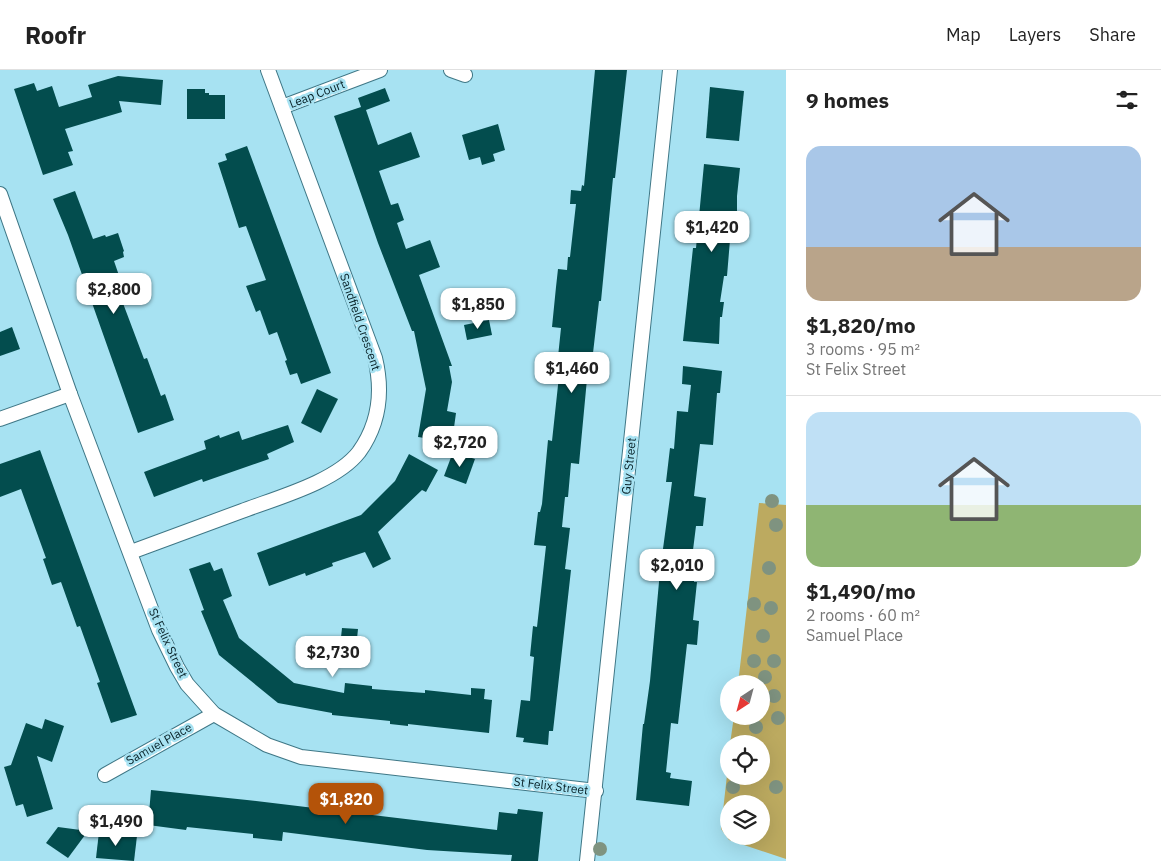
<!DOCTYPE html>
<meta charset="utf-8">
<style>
:root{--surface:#fff;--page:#f6f6f6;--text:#222;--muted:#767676;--line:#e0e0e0;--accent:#b45309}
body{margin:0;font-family:"IBM Plex Sans",sans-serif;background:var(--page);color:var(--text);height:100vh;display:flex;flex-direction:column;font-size:19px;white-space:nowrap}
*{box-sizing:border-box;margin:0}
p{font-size:16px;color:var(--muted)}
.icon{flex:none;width:28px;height:28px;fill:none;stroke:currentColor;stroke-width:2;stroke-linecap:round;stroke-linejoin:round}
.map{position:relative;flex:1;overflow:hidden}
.panel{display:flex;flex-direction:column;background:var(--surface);width:375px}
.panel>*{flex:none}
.needle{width:32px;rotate:216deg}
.controls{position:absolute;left:720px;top:605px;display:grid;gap:10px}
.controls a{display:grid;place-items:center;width:50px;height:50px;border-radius:50%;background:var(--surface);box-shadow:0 5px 20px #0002;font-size:25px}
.price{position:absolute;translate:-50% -42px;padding:0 11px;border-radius:10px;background:#fff;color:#222;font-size:16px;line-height:32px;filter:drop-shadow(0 1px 2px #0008)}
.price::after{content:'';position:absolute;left:50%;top:30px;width:15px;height:11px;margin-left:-8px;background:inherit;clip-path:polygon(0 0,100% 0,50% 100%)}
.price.on{background:var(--accent);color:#fff}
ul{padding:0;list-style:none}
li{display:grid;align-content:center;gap:10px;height:265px;padding:0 20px}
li+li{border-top:1px solid var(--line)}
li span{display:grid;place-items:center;height:155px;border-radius:15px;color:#555}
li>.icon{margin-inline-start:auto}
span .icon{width:90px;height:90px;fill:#fffc;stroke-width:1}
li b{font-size:21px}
h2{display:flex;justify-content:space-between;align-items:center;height:60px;padding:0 20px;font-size:21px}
header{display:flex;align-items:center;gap:30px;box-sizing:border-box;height:70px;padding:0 25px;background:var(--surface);border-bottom:1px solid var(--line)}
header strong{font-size:24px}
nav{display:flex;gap:28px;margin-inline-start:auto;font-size:18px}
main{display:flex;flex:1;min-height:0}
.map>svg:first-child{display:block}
.green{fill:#bcaa60;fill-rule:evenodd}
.building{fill:#034d4e}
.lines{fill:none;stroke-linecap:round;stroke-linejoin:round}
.street-casing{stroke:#3f7786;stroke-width:16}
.street{stroke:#fff;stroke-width:14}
.tree{fill:#7f9380}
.labels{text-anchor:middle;stroke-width:5;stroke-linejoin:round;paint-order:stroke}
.street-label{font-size:12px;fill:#072026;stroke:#a7e2f2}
</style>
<header>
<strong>Roofr</strong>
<nav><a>Map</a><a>Layers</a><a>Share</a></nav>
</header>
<main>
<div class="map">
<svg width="786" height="791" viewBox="0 0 786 791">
<rect width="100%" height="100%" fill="#a7e2f2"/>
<path class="green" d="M759 433 786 435V789L729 770 721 759 729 687V706H761V674H730L734 646H761V614H738ZM729 734H761V766H729Z"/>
<g class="building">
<path d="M595 0H627L615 108H613L601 231H599L590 309H587L579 394 571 393 568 427H565L562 457 570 458 565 499 571 500 553 661H549L548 675 523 672 524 668 516 667 521 630 530 631 534 587 530 586 533 556 537 557 546 476 534 475 538 442H540L542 434 548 370 552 371 559 306H556L561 258 552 257 556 217 558 199 567 200 568 187H570L576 134H570L571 120 581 121 582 115 584 116Z"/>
<path d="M118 6 163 10 161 35 119 31 122 42 65 59 73 81 68 82 73 95 43 105 14 19 34 13 37 21 52 16 59 37 92 27 88 15Z"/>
<path d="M710 17 744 21 739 71 706 68Z"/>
<path d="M385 18 390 31 366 40 378 75 411 62 420 87 379 101 391 135 398 133 404 150 397 153 406 179 430 170 440 197 419 205 452 296H449L452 312 447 341 456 343 452 372 418 367 426 319 414 261H412L378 173 334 46 361 37 358 28Z"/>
<path d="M187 19H205V23H209V25H225V49H187Z"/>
<path d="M498 54 505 80 493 84 495 91 482 95 480 87 469 90 462 65Z"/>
<path d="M247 76 331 303 301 314 297 303 290 305 285 291 287 290 277 262 269 265 260 240 256 242 246 216 266 210 246 156 239 158 218 93 227 90 225 84Z"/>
<path d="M704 94 740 98 737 126V149L740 150 737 170H730L727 206H724L720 232H724L722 247H720L719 274 683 271 693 178H696Z"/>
<path d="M75 121 93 169 105 165 106 167 118 163 124 181 123 182 124 187 114 191 126 226 121 228 144 289 147 288 161 326 165 324 174 350 138 363 68 165 53 129Z"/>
<path d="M489 250 492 265 467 270 464 255Z"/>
<path d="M12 257 20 279 0 286V262Z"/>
<path d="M683 296 722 301 720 323H717L713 375 700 374 694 426 706 428 703 456H696L690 504H692L691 508H694V512H697L693 550 699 551 697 575 687 574 678 654 671 653 666 702 671 703 670 708 692 711 689 736 636 730 643 654H644L650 611 660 501 672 412H666L670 378 674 379 677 341 688 342 691 315 682 314Z"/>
<path d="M317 319 338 329 321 363 301 353Z"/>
<path d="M288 355 294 372 267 384 269 389 203 412 202 409 154 427 144 402 206 379 204 371 219 365 220 368 239 361 242 370Z"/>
<path d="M40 380 137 645 111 653 97 613 100 612 80 556 77 557 61 512 52 515 43 489 46 488 21 419 0 427V394Z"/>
<path d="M453 382 475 389 466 414 444 406Z"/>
<path d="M409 384 438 400 426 422 422 420 378 462 391 489 373 498 365 482 332 493 333 496 306 506 305 503 269 516 257 483 361 445 395 411Z"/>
<path d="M210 492 214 501 222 498 232 526 223 530 239 568 294 613 344 623 345 613 372 616V619L425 623V620L471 625V618L485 619 484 629 492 630 489 663 408 654V656L390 654V651L332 645V643L278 633 219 585 201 541 204 540 189 499Z"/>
<path d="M342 558 358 559 355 588 339 586Z"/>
<path d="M45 649 64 656 52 692 37 686 53 739 27 747 23 734 16 736 4 697 11 695 26 653 42 659Z"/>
<path d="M151 720 247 730 497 760 499 742 517 744 518 739 543 742 538 791H511L512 785 427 780 283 762 282 771 253 768V764L187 757 186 760 148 755Z"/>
<path d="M58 757 88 761 68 788 46 773Z"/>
<path d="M99 762 137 766 134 791 96 788Z"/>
</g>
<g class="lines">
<g class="street-casing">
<g id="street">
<path d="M451 0 465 5"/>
<path d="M282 37 380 0"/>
<path d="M0 124 70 324 159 560 177 597 187 614 214 644 267 675 301 687 596 721"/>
<path d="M0 349 70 324"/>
<path d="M131 482C168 468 205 455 242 441 276 428 336 412 359 382 379 354 383 321 375 288L268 0"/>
<path d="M105 705 214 644"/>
<path d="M587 791 670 0"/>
</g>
</g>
<use href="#street" class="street"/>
</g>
<g class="tree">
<circle cx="772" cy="431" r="7"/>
<circle cx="776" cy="455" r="7"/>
<circle cx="769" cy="498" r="7"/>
<circle cx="754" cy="534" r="7"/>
<circle cx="771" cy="538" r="7"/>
<circle cx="763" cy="566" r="7"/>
<circle cx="754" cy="591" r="7"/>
<circle cx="774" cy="591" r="7"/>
<circle cx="765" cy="607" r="7"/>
<circle cx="774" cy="626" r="7"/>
<circle cx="778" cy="648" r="7"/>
<circle cx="756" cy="657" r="7"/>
<circle cx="733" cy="717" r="7"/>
<circle cx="776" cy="717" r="7"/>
<circle cx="600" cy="779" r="7"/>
</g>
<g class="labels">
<g class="street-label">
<text transform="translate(317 24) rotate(-21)" y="4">Leap Court</text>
<text transform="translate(360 252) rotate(71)" y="4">Sandfield Crescent</text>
<text transform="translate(629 396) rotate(-84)" y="4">Guy Street</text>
<text transform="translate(168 573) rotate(65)" y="4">St Felix Street</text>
<text transform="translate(159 674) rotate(-29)" y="4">Samuel Place</text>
<text transform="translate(551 716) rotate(7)" y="4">St Felix Street</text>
</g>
</g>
</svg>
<div class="controls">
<a><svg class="needle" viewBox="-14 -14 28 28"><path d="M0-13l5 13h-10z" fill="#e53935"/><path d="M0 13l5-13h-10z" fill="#767676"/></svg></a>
<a><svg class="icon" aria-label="locate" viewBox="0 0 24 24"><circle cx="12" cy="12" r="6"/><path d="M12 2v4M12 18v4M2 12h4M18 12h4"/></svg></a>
<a><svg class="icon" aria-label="layers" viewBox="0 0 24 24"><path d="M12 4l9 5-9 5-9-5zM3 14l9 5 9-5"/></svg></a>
</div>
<b class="price" style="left:712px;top:183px">$1,420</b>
<b class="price" style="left:114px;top:245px">$2,800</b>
<b class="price" style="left:478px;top:260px">$1,850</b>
<b class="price" style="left:572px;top:324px">$1,460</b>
<b class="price" style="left:460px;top:398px">$2,720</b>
<b class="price" style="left:677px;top:521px">$2,010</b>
<b class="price" style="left:333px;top:608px">$2,730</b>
<b class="price on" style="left:346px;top:755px">$1,820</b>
<b class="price" style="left:116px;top:777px">$1,490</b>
</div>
<section class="panel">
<h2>9 homes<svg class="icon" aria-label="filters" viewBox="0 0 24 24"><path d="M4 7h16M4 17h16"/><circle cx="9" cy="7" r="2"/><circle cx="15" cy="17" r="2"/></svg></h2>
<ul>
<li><span style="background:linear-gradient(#a9c7e8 65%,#b9a48a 0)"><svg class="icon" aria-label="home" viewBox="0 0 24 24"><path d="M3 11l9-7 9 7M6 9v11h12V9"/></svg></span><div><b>$1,820/mo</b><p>3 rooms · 95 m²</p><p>St Felix Street</p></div></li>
<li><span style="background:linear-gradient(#bfe0f5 60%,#8fb573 0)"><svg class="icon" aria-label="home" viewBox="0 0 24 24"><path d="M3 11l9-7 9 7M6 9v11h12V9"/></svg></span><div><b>$1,490/mo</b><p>2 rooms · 60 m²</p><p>Samuel Place</p></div></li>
</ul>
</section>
</main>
